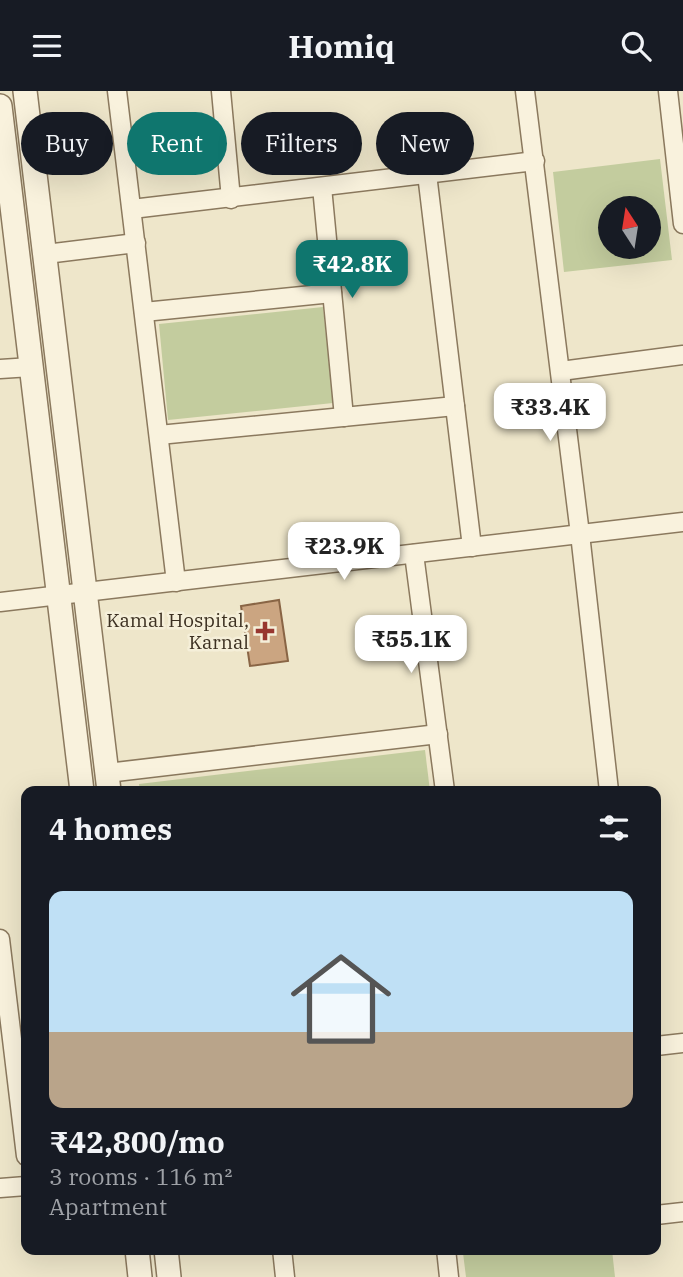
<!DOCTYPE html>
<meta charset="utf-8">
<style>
:root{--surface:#171b24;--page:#242831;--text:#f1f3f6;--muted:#9ea1a6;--accent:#0f766e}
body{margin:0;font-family:"IBM Plex Serif",serif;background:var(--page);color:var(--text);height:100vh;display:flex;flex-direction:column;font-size:26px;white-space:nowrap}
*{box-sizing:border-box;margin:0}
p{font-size:23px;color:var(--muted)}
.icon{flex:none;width:38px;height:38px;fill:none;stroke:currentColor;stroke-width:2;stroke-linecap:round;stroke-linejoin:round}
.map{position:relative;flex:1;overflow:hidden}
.side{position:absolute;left:21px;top:695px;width:640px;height:469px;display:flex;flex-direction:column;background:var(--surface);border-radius:14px;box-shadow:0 7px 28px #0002}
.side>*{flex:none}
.banner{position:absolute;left:21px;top:21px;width:642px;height:63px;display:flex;gap:14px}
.needle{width:46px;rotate:348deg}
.controls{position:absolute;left:598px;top:105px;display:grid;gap:14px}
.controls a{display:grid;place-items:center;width:63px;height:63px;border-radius:50%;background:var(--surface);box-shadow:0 7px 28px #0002;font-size:35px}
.price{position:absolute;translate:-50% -60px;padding:0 16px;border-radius:14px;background:#fff;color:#222;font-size:23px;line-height:46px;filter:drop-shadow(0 2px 4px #0008)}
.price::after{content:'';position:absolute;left:50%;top:42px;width:21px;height:16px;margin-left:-10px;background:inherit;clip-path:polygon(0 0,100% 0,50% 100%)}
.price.selected{background:var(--accent);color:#fff}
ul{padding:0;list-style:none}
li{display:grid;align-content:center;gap:14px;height:371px;padding:0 28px}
li span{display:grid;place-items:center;height:217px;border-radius:14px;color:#555}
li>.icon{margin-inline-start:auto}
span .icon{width:126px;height:126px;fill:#fffc;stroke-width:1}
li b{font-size:30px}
h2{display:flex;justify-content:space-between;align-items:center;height:84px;padding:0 28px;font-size:30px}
.chip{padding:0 24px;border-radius:32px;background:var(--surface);box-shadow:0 7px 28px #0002;font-size:24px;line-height:63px}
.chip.selected{background:var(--accent);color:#fff}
header{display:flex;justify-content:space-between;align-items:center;height:91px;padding:0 28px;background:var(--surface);font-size:32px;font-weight:700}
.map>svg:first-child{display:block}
.green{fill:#c3cc9e;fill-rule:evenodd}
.building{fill:#cba581;stroke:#896545;stroke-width:2}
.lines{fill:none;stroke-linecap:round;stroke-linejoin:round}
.minor-casing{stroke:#8b795e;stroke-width:21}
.tertiary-casing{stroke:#8b795e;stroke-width:26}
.minor{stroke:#f9f2dd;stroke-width:18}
.tertiary{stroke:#f9f2dd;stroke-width:23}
.poi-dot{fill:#983730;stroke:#f5efd9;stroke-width:2.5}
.labels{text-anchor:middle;stroke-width:5;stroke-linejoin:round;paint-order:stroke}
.poi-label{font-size:19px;fill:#3c3021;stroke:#f5efd9;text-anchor:end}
</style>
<header><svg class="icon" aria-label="menu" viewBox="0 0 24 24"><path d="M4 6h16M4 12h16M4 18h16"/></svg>Homiq<svg class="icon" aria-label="search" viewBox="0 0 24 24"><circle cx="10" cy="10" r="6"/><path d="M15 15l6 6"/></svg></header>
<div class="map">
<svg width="683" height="1186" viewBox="0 0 683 1186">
<rect width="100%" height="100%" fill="#eee6ca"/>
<g class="green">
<path d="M660 68 672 169 564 181 553 81ZM649 117V156H611V117Z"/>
<path d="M323 216 333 312 168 329 159 233Z"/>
<path d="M425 659 430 700H140L139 693Z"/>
<path d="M489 1158 612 1159 615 1186H466L463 1162Z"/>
</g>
<path class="building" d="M279 509 288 570 250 575 241 515Z"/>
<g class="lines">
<g class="minor-casing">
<g id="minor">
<path d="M117 0 176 491"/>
<path d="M221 0 231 108"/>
<path d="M525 0 580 443 609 700"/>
<path d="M668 0 683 133"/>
<path d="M427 83 472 456"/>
<path d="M322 96 344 326"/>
<path d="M132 118 535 70"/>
<path d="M46 163 136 152"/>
<path d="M144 221 332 202"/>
<path d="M0 278 31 276"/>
<path d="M561 280 683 264"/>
<path d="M159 344 455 315"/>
<path d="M414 463 445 700"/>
<path d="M0 511 683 431"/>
<path d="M107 682 438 643"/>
<path d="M0 848 26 1065"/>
<path d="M656 955 683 952"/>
<path d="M0 1097 26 1095"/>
<path d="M656 1124 683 1121"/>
<path d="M282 1158 285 1186"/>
<path d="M446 1158 449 1186"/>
</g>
</g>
<g class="tertiary-casing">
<g id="tertiary">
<path d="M25 0 109 700"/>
<path d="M0 15 82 700"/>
<path d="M137 1158 140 1186"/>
<path d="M166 1158 169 1186"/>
</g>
</g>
<use href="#minor" class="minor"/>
<use href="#tertiary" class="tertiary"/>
</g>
<path class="poi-dot" d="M261.5 529.5h7v7h7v7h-7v7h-7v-7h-7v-7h7z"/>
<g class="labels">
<g class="poi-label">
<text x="249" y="536">Kamal Hospital,<tspan x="249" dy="22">Karnal</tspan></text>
</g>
</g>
</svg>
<div class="controls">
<a><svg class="needle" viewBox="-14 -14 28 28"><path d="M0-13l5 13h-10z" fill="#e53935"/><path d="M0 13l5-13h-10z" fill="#9ea1a6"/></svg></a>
</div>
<b class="price selected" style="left:352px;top:209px">₹42.8K</b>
<b class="price" style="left:550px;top:352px">₹33.4K</b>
<b class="price" style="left:344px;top:491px">₹23.9K</b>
<b class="price" style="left:411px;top:584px">₹55.1K</b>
<div class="banner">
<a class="chip">Buy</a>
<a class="chip selected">Rent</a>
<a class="chip">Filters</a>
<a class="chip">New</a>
</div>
<section class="side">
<h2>4 homes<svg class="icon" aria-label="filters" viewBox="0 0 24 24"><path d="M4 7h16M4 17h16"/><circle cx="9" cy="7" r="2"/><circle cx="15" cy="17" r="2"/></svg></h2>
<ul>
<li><span style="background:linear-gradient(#bfe0f5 65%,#b9a48a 0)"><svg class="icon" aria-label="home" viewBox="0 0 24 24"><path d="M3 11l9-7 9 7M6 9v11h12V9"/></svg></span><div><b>₹42,800/mo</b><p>3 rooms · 116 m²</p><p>Apartment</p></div></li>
</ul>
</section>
</div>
